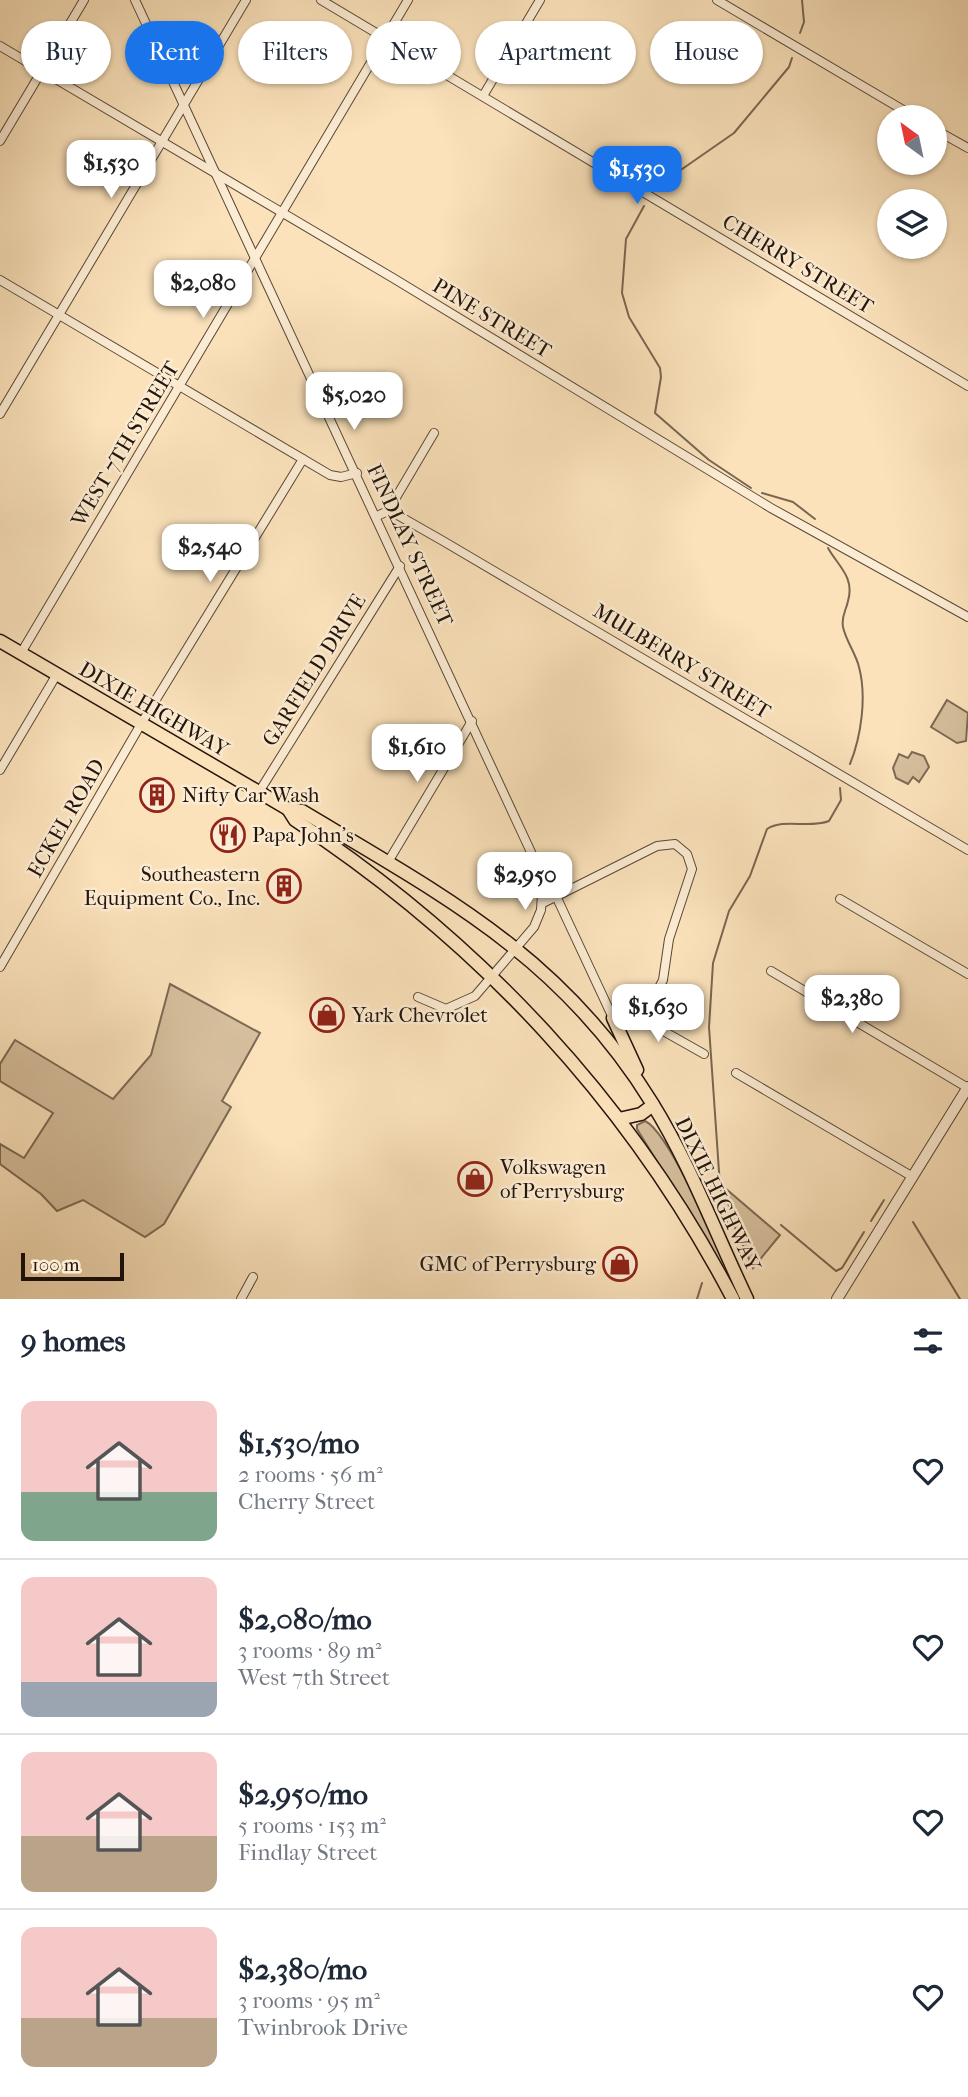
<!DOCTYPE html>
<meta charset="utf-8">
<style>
:root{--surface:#fff;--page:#f2f2f3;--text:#1f2937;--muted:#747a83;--line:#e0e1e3;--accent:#1a73e8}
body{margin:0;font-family:"IM FELL French Canon",serif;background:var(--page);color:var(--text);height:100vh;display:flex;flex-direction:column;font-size:26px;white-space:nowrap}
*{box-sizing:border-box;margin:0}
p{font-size:23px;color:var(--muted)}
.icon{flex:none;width:38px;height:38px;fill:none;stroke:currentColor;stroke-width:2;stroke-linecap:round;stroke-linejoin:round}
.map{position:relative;height:1299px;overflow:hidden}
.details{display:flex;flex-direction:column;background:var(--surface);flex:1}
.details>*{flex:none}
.top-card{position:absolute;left:21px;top:21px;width:928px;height:63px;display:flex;gap:14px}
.needle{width:46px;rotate:327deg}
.fabs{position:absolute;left:877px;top:105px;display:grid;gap:14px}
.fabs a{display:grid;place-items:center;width:70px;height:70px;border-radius:50%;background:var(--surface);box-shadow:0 2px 5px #0004;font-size:35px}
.scale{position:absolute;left:21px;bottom:18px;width:103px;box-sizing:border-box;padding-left:7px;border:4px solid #23140b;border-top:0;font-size:19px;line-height:24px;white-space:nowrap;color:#23140b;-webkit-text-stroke:5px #fcecd3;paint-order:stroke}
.price{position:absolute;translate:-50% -60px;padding:0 16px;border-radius:14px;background:#fff;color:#222;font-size:23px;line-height:46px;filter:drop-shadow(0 2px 4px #0008)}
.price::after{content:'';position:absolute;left:50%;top:42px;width:21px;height:16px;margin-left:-10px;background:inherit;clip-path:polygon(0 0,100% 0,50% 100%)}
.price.active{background:var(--accent);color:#fff}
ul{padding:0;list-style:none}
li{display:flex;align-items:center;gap:21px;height:175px;padding:0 21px}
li+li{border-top:2px solid var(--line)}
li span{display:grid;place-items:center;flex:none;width:196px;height:140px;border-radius:14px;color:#555}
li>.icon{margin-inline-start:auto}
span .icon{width:84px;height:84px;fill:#fffc;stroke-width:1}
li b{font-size:30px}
h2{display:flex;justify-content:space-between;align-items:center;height:84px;padding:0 21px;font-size:30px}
.pill{padding:0 24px;border-radius:32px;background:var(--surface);box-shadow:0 2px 5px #0004;font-size:24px;line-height:63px}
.pill.active{background:var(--accent);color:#fff}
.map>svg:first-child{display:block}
.green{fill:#d6bf9d;stroke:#7c6a54;stroke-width:2}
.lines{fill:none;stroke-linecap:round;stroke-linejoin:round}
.stream{stroke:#796651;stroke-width:2}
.minor-casing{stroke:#594837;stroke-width:10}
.tertiary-casing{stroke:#594837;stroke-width:12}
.primary-casing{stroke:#23140b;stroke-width:15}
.minor{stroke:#fcecd3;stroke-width:8}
.tertiary{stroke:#fcecd3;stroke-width:10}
.primary{stroke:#fbe2bb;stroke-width:12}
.labels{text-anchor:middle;stroke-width:5;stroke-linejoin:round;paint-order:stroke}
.street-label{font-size:21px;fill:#23140b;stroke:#fcecd3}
.poi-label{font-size:21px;fill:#23140b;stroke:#fcecd3;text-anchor:start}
</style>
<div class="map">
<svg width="968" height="1299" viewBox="0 0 968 1299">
<rect width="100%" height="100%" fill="#fbe2bb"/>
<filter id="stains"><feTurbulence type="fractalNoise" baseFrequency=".00286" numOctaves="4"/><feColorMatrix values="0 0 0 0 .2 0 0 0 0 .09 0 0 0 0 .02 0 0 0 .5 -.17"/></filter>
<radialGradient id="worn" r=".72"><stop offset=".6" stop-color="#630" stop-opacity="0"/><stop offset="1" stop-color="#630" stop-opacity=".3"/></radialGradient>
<g class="green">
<path d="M947 700 968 713 966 741 957 743 931 727Z"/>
<path d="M912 752 924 756 929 767 919 782 913 777 908 784 896 778 893 768 899 754 908 758Z"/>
<path d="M170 984 260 1033 222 1101 231 1107 164 1224 145 1237 83 1200 57 1211 41 1194 0 1164V1144L24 1158 53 1113 0 1081V1064L15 1040 113 1099 151 1055Z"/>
<path d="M645 1121C671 1133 724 1261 738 1293L637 1129V1125Z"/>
<path d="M725 1188 780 1235 753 1268 732 1221Z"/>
</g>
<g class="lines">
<g class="stream">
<path d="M800 33 804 22 802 0"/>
<path d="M662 183 734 133 789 67 792 58"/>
<path d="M644 206 626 239 622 293 629 317 660 368 661 377 655 413 709 460 751 488"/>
<path d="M762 493 793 502 815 519"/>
<path d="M828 548C838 566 855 577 848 601 846 611 841 616 843 627 846 641 856 654 859 667 867 697 861 737 850 764"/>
<path d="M871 1221 884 1200"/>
<path d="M727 1222 720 1186 709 1027 713 963 729 911 750 876 767 829C784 818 809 829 829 821L841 800 840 788"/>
<path d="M913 1222 960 1299"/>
<path d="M781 1225 836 1271 842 1268 864 1232"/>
<path d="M697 1299 702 1283"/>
</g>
<g class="minor-casing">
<g id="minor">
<path d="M135 0 543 878 556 896 613 1018 635 1015 704 1054"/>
<path d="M321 0 968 386"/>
<path d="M717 0 915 117"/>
<path d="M0 46 393 278 771 508 968 617"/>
<path d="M483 96 540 0"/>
<path d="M934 129 968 148"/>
<path d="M0 141 84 0"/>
<path d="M0 280 330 475 341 477 357 473"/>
<path d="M0 414 246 0"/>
<path d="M388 511 434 433"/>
<path d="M377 516 388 511 394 513 443 541 968 850"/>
<path d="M21 653 408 0"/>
<path d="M0 770 57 674"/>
<path d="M259 792 400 566"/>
<path d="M388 862 472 721"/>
<path d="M840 899 968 974"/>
<path d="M543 903 657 846 675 844 687 854 692 869 669 939 663 980 643 1018"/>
<path d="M0 967 141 724 303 459"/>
<path d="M771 971 968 1088"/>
<path d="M418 997 446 1009 475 996 534 927 541 910 543 878"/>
<path d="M736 1073 913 1177"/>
<path d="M241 1299 253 1277"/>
</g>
</g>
<g class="tertiary-casing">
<path id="tertiary" d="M837 1299 968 1087"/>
</g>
<g class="primary-casing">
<g id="primary">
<path d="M0 641 288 809 302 811C444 896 562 957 652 1103 690 1164 716 1234 747 1299"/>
<path d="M288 809 295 820C480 942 630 1102 733 1299"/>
<path d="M613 1018 637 1070"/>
<path d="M619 1119 641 1114 653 1105"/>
</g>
</g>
<use href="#minor" class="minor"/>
<use href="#tertiary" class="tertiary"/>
<use href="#primary" class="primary"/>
</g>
<defs>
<g id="building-ring" transform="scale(1.75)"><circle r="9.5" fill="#fcecd3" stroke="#8f2418" stroke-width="1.5"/><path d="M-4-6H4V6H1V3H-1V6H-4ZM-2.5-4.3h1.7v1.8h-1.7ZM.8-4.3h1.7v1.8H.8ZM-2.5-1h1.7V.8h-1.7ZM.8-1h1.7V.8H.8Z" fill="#8f2418"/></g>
<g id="restaurant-ring" transform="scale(1.75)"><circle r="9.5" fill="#fcecd3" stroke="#8f2418" stroke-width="1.5"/><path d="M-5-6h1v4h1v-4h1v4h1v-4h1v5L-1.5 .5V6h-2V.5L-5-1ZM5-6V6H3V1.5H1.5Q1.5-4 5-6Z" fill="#8f2418"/></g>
<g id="shop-ring" transform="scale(1.75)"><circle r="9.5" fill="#fcecd3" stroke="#8f2418" stroke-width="1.5"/><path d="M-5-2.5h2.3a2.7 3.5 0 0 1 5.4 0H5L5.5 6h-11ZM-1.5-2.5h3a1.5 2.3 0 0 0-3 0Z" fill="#8f2418"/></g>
</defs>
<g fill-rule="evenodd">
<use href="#building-ring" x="157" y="795"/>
<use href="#restaurant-ring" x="228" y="835"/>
<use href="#building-ring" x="284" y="886"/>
<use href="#shop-ring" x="327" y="1015"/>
<use href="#shop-ring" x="475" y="1179"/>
<use href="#shop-ring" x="620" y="1264"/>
</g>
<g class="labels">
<g class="street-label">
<text transform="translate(798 264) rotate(31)" y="7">CHERRY STREET</text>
<text transform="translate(492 318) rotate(31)" y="7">PINE STREET</text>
<text transform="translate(125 444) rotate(-59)" y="7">WEST 7TH STREET</text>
<text transform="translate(410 545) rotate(65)" y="7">FINDLAY STREET</text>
<text transform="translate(682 661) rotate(31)" y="7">MULBERRY STREET</text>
<text transform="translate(314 670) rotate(-58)" y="7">GARFIELD DRIVE</text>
<text transform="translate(154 709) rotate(30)" y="7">DIXIE HIGHWAY</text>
<text transform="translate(66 818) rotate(-60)" y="7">ECKEL ROAD</text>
<text transform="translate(718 1194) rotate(64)" y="7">DIXIE HIGHWAY</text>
</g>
<g class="poi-label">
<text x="182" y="802">Nifty Car Wash</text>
<text x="252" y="842">Papa John's</text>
<text x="260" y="881" text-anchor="end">Southeastern<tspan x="260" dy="24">Equipment Co., Inc.</tspan></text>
<text x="352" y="1022">Yark Chevrolet</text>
<text x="500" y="1174">Volkswagen<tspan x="500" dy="24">of Perrysburg</tspan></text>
<text x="596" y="1271" text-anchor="end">GMC of Perrysburg</text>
</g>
</g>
<rect width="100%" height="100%" filter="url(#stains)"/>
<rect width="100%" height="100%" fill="url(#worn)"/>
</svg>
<div class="fabs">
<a><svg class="needle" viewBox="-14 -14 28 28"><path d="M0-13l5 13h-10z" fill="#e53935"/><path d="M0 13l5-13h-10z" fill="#747a83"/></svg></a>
<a><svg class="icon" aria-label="layers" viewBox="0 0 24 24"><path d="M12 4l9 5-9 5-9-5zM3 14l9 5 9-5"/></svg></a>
</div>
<div class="scale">100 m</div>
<b class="price" style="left:111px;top:200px">$1,530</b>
<b class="price active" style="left:637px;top:206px">$1,530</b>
<b class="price" style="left:203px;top:320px">$2,080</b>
<b class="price" style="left:354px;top:432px">$5,020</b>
<b class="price" style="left:210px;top:584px">$2,540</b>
<b class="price" style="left:417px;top:784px">$1,610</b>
<b class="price" style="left:525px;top:912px">$2,950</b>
<b class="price" style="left:852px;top:1035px">$2,380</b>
<b class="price" style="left:658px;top:1044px">$1,630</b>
<div class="top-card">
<a class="pill">Buy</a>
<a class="pill active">Rent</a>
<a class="pill">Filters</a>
<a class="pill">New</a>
<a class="pill">Apartment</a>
<a class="pill">House</a>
</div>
</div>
<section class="details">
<h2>9 homes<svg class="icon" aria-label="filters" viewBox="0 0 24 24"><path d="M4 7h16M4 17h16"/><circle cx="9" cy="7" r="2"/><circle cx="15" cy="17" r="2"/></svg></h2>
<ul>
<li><span style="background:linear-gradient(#f6c9c9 65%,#7fa58c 0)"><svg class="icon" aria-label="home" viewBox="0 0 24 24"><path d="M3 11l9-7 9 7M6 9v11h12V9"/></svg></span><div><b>$1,530/mo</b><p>2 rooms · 56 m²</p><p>Cherry Street</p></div><svg class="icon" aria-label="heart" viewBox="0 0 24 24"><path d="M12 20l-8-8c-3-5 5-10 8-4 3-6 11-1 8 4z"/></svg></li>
<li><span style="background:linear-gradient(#f6c9c9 75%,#9aa5b1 0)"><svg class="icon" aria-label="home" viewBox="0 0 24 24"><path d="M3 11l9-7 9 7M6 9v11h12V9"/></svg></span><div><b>$2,080/mo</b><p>3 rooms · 89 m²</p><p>West 7th Street</p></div><svg class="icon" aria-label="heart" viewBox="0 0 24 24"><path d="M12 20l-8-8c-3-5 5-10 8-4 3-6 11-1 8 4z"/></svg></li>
<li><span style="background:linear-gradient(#f6c9c9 60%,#b9a48a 0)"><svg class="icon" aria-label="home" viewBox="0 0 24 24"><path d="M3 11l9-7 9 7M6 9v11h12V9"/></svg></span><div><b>$2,950/mo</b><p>5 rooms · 153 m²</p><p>Findlay Street</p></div><svg class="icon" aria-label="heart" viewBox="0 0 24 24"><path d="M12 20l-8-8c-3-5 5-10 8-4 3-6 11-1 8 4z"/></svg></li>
<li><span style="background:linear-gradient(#f6c9c9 65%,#b9a48a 0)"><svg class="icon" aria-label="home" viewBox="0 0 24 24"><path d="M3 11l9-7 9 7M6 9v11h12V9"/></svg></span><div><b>$2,380/mo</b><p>3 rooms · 95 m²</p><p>Twinbrook Drive</p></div><svg class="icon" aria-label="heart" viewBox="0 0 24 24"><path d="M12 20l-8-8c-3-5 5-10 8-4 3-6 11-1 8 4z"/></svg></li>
</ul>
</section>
